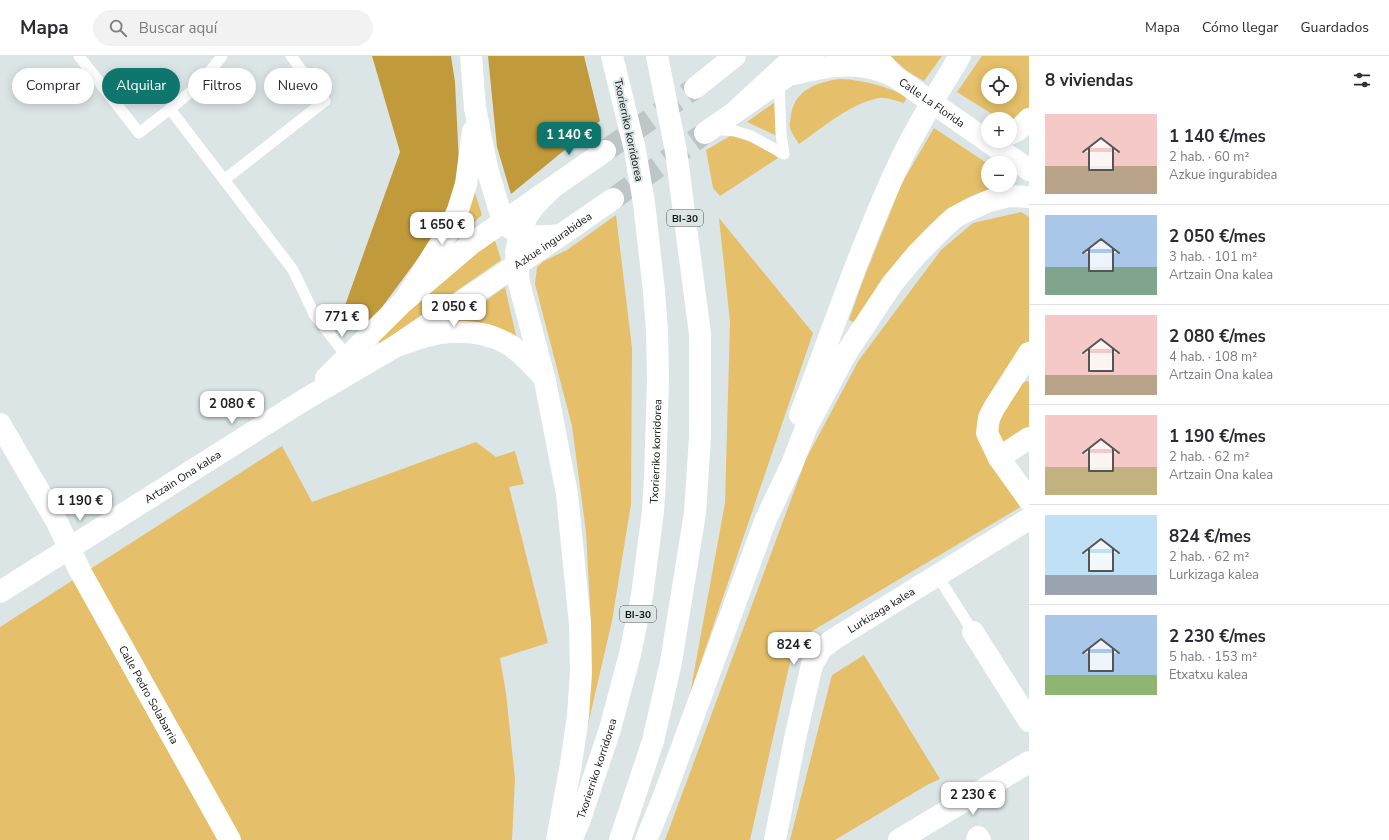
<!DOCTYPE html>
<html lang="es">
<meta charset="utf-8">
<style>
:root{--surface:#fff;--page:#f2f2f3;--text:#2b2b33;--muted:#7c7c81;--line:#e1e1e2;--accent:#0f766e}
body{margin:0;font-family:"Nunito Sans",sans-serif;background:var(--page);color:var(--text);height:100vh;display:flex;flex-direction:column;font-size:15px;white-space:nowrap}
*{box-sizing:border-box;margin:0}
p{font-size:13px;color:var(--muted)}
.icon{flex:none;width:22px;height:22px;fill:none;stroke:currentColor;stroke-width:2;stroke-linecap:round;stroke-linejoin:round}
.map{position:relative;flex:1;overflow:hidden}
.details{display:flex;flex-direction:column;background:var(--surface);width:360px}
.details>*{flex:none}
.banner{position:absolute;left:12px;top:12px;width:380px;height:36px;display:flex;gap:8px}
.buttons{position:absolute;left:981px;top:12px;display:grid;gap:8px}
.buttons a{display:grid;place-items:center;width:36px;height:36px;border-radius:50%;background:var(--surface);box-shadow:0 2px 10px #0003;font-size:20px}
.price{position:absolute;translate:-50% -34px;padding:0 9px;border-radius:8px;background:#fff;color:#222;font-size:13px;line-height:26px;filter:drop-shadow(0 1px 2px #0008)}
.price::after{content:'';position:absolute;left:50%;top:24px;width:12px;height:9px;margin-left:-6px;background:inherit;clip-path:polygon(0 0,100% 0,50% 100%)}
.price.current{background:var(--accent);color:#fff}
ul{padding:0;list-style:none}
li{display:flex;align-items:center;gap:12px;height:100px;padding:0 16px}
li+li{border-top:1px solid var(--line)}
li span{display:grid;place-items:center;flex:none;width:112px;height:80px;border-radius:0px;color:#555}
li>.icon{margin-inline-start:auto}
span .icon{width:48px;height:48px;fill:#fffc;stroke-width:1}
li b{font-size:17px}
h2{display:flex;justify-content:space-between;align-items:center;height:48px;padding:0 16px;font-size:17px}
.pill{padding:0 14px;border-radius:18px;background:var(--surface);box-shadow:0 2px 10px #0003;font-size:14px;line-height:36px}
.pill.current{background:var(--accent);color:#fff}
header{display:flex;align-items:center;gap:24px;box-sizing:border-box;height:56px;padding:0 20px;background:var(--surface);border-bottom:1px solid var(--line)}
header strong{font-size:19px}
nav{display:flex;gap:22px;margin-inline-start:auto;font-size:14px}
.search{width:280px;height:36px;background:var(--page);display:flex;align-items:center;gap:10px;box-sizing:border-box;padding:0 14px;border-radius:22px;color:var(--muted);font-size:15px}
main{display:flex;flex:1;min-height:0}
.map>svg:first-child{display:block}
.green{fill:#e5bf69;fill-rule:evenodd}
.forest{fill:#c19a3c}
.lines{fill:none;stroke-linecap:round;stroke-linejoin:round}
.secondary-tunnel{stroke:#bdc5c6;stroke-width:22;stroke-dasharray:22 11;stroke-linecap:butt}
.lane{stroke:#fff;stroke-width:11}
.street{stroke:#fff;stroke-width:22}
.secondary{stroke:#fff;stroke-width:22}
.highway{stroke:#fff;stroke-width:22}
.labels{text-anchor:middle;stroke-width:4;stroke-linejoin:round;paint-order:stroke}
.shield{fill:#dce5e6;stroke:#4d5152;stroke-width:1}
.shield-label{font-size:10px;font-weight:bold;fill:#101213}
.street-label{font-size:11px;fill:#101213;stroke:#dce5e6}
</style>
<header>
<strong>Mapa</strong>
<div class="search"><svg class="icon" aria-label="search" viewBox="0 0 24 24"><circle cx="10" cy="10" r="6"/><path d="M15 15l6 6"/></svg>Buscar aquí</div>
<nav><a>Mapa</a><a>Cómo llegar</a><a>Guardados</a></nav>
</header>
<main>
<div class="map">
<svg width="1029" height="784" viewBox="0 0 1029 784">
<rect width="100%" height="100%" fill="#dce5e6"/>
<g class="green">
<path d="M890 0H942L924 25 907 15Z"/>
<path d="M982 0H1029V63L1010 69V63H1000L957 36ZM988 19H1010V41H988Z"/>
<path d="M840 23C864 24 886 30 907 41L904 47C896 45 886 41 879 42 851 47 822 72 799 88 796 83 791 77 790 71 789 68 791 62 791 59 795 33 818 26 840 23Z"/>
<path d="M775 46 777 80 747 66Z"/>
<path d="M934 72 988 108V129H1005C992 133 979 136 967 142 918 167 886 223 855 267L849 264 862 227 902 127Z"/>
<path d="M732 79C749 84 765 90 778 102L720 140 713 132 706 94Z"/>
<path d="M474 134 482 159 456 182Z"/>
<path d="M1021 156 1029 161V297L989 362 1029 446 802 581 791 602 750 784H665L806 403 859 304 941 194 973 167Z"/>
<path d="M616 159 632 292 631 448 612 565 583 690 591 568 586 476 572 370 535 228 537 211 544 205 567 194Z"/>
<path d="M719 162 813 277 690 638 725 447 730 266Z"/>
<path d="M494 181 501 204 380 288 376 283Z"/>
<path d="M505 231 517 284 456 266Z"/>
<path d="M1027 325 1029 326V374L1003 386 999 383 996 368 1019 329Z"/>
<path d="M476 386 496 401 515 395 524 428 509 431 548 587 500 602 506 637 515 723 512 784H0V571L282 390 312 446Z"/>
<path d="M864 599 940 723 927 729 835 784H790L832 619Z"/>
</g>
<g class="forest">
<path d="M372 0H451L455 26 459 108 451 149 419 201 371 266 353 268 343 255 400 96Z"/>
<path d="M488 0H584L600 65 511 138 497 91Z"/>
</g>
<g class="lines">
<g class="secondary-tunnel">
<path d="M605 95 695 32"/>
<path d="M613 143 705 77"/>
</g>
<g class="lane">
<path d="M79 0 139 77 170 53 293 214 314 258 349 303"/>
<path d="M170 53 199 29 222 0"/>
<path d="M714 73 735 75 751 80 784 98 781 78 779 25"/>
<path d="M224 124 325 45 291 0"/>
<path d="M937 519 973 576"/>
</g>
<g class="street">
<path d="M1010 78 1018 74 1029 63"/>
<path d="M1029 297 994 352 989 362 987 377 999 402 1029 444"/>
<path id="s1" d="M0 368 57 466 80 515 230 784"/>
<path d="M999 402 1029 382"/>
<path d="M973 576 1029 665"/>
<path id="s2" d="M775 784 796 678 812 609 821 593 834 583 1029 463"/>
<path d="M899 784 1029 706"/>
<path d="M977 784 978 781 980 784"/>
</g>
<g class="secondary">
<path id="s3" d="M878 0 883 8 894 20 1029 114"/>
<path d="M794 18C820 12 845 6 871 12 879 14 887 17 894 20"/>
<path d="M695 32 735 0"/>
<path d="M705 77 787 20 813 0"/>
<path d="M326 322 404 245 471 188 605 95"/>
<path id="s4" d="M0 536 304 344 396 290 561 179 613 143"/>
</g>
<g class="highway">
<path d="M471 0 475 52 487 112 503 166C520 183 538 181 561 179"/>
<path d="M737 54 789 6 793 0"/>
<path d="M551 133 535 149 527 160 520 178 516 197 519 227 545 325 567 438 580 568 581 617 578 660 571 708 557 784"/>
<path d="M404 245 447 178 458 154 466 128 473 75"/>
<path d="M396 290C410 286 425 279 440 277 463 274 488 276 508 288 521 296 532 308 542 319"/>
<path d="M800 359C832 277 859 194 896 114 914 74 938 37 960 0"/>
<path id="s5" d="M571 784 579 766 610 673 630 598 642 540 653 455 655 423 658 323 657 275 654 235 644 147 635 94 612 0"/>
<path d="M620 784 653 685 671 606 695 457 700 381V278L676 95 657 0"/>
<path d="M646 784 664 740 766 463 792 408 806 372 845 299 892 228 917 198 945 170 955 161 969 154 989 145 1009 140 1029 141"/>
</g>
</g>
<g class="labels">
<g class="shield">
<rect x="667" y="154" width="36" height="16" rx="3"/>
<rect x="620" y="550" width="36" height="16" rx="3"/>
</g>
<g class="shield-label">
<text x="685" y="166">BI-30</text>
<text x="638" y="562">BI-30</text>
</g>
<g class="street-label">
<text dy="4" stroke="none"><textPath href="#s3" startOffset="72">Calle La Florida</textPath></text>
<text transform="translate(629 74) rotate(78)" y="4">Txorierriko korridorea</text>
<text dy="4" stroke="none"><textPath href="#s4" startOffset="655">Azkue ingurabidea</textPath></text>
<text dy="4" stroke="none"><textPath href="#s5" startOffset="400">Txorierriko korridorea</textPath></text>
<text dy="4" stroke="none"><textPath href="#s4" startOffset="216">Artzain Ona kalea</textPath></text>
<text dy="4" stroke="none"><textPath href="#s2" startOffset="269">Lurkizaga kalea</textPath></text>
<text dy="4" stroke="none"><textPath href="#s1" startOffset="309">Calle Pedro Solabarria</textPath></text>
<text dy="4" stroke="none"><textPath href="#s5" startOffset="76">Txorierriko korridorea</textPath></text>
</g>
</g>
</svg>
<div class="buttons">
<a><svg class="icon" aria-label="locate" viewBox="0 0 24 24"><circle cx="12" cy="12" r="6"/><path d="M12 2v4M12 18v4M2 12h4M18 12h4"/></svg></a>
<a>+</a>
<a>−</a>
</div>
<b class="price current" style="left:569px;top:100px">1 140 €</b>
<b class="price" style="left:442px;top:190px">1 650 €</b>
<b class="price" style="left:454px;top:272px">2 050 €</b>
<b class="price" style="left:342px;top:282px">771 €</b>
<b class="price" style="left:232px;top:369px">2 080 €</b>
<b class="price" style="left:80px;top:466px">1 190 €</b>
<b class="price" style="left:794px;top:610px">824 €</b>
<b class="price" style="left:973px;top:760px">2 230 €</b>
<div class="banner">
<a class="pill">Comprar</a>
<a class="pill current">Alquilar</a>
<a class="pill">Filtros</a>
<a class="pill">Nuevo</a>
</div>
</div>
<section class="details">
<h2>8 viviendas<svg class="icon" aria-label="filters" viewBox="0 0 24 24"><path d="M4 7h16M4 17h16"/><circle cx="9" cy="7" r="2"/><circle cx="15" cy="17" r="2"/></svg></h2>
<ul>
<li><span style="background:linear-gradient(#f6c9c9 65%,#b9a48a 0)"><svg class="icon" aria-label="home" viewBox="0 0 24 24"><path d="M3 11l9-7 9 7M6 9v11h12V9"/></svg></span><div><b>1 140 €/mes</b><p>2 hab. · 60 m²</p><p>Azkue ingurabidea</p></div></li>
<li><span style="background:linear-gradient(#a9c7e8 65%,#7fa58c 0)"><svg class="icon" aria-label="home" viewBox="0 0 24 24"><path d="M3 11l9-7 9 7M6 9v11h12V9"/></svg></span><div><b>2 050 €/mes</b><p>3 hab. · 101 m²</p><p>Artzain Ona kalea</p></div></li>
<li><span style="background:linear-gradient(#f6c9c9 75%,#b9a48a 0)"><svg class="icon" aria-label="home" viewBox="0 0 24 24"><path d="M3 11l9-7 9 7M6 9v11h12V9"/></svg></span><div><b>2 080 €/mes</b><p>4 hab. · 108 m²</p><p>Artzain Ona kalea</p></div></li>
<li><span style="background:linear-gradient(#f6c9c9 65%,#c2b280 0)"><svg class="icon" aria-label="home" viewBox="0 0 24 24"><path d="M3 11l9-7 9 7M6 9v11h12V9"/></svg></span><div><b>1 190 €/mes</b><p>2 hab. · 62 m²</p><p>Artzain Ona kalea</p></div></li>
<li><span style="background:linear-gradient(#bfe0f5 75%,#9aa5b1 0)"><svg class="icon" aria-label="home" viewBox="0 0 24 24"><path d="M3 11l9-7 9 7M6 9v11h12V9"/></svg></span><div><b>824 €/mes</b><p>2 hab. · 62 m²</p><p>Lurkizaga kalea</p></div></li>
<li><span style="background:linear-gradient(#a9c7e8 75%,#8fb573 0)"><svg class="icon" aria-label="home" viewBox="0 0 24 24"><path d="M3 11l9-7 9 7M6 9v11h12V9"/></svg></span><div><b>2 230 €/mes</b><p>5 hab. · 153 m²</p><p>Etxatxu kalea</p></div></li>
</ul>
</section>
</main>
